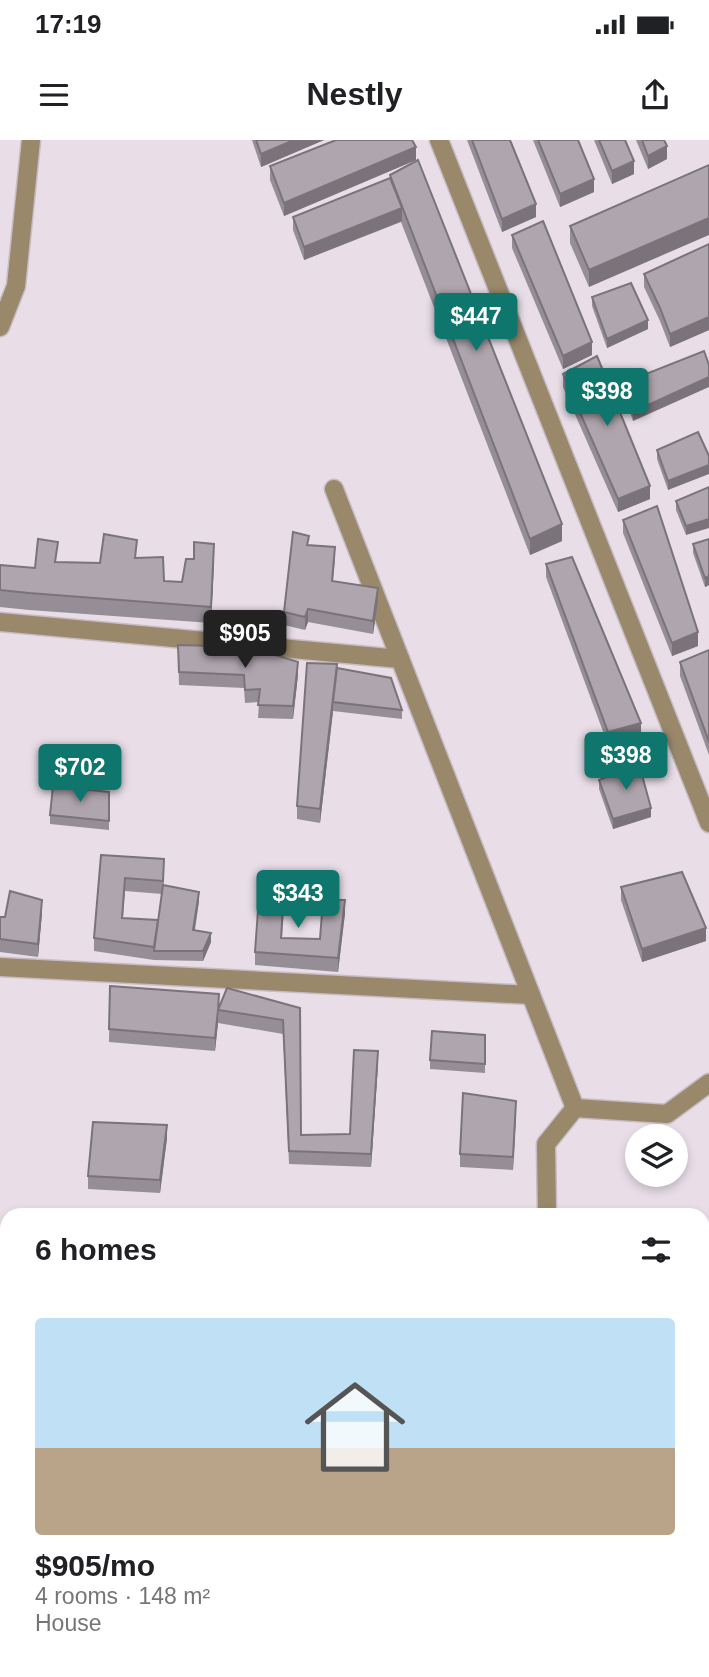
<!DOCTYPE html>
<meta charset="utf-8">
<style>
:root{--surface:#fff;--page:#f6f6f6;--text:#202124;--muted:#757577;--accent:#0f766e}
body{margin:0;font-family:Arial,sans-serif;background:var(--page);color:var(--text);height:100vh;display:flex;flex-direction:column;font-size:26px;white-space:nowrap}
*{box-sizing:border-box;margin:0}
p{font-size:23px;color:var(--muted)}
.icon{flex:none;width:38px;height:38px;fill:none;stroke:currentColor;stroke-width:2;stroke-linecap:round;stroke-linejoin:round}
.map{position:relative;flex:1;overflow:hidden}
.panel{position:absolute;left:0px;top:1068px;width:710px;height:471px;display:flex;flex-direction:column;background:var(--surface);border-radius:21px 21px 0 0;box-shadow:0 4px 10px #0003}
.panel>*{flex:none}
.fabs{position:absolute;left:625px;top:984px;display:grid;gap:14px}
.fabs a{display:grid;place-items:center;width:63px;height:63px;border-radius:50%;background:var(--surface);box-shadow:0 4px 10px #0003;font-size:35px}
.price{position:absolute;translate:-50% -60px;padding:0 16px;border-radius:7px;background:var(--accent);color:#fff;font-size:23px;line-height:46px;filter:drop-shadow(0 2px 4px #0008)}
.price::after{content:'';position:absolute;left:50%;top:42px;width:21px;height:16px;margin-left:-10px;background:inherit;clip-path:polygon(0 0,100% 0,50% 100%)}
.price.current{background:#222;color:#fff}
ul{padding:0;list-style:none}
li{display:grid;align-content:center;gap:14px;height:371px;padding:0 35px}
li span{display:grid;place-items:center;height:217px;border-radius:7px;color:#555}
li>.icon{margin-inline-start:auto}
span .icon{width:126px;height:126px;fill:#fffc;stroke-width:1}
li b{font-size:30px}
h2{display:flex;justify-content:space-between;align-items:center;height:84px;padding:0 35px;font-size:30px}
.status{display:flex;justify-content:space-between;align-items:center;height:49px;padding:0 35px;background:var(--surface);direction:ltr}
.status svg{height:19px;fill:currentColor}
header{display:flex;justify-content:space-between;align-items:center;height:91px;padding:0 35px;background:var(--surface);font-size:32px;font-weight:800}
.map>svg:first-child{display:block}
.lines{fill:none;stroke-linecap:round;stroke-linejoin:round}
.minor-casing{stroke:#c5bcc5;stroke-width:21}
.minor{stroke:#9a886b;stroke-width:18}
.wall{fill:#968e96;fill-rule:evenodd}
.shaded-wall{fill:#7a747a}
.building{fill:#afa5ae;stroke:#7a747a;stroke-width:2}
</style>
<div class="status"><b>17:19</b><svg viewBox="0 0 49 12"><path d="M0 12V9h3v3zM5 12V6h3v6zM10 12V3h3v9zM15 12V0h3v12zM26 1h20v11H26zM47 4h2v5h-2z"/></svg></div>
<header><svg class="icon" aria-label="menu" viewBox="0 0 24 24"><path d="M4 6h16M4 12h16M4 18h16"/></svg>Nestly<svg class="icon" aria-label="share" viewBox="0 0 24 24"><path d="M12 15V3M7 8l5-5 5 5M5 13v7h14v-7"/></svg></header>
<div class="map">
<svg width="709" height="1537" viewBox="0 0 709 1537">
<rect width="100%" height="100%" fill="#e9dee8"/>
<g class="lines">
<g class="minor-casing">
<g id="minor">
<path d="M439 0 709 683"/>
<path d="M0 187 16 146 31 0"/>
<path d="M334 349 575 968 667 974 709 943"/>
<path d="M0 482 400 519"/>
<path d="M0 827 531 855"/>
<path d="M547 1074 546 1004 575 968"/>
<path d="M0 1207H7"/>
<path d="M704 1251H709"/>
<path d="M536 1537V1531"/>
</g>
</g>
<use href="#minor" class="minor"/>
</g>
<g class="wall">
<path d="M252 0H324L261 27Z"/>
<path d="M467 0H510L536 77 502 92Z"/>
<path d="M533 0H578L594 52 560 67Z"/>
<path d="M594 0H625L634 34 612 44Z"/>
<path d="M636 0H664L667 19 648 29Z"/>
<path d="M416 20 284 76 270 40V26Z"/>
<path d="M709 25 589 147 570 103V86Z"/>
<path d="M390 35 562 401 530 415 401 82 304 120 293 90V77L390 38Z"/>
<path d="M512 95 592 215 563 229 512 108Z"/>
<path d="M709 104V190L670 207 660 181 644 147V134Z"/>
<path d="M592 157 648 189 607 208 592 166Z"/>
<path d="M709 225 633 281 623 252V243Z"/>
<path d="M563 234 650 359 618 372 563 247Z"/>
<path d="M657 310 709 316 668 350 657 319Z"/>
<path d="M709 347 686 395 676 370V361Z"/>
<path d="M623 380 698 506 672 516 623 393Z"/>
<path d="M709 399V445L705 447 693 413V404Z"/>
<path d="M309 405 335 420 333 441 378 461 373 494 308 482 305 490 284 485V472Z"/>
<path d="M137 418 164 441 182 442 214 421 211 483 29 470 0 467V425L35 428 57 422 100 423Z"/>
<path d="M546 424 641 596 608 605 546 437Z"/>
<path d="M178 505 298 535 293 579 258 578 259 562 245 563 244 548 179 545Z"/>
<path d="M709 510V615L680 536V522Z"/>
<path d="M337 528 402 570V579L333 571 320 683 297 679V666Z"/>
<path d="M599 640 651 677 613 689 599 649Z"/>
<path d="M109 652V690L50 684V675Z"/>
<path d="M101 715 164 719V745L199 761 195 790 211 802 203 821 154 820 94 811V798ZM125 751 162 754 158 782 123 778Z"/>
<path d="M621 747 706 801 642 822 621 760Z"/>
<path d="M284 765 282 798 320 799 345 773 338 832 255 825V812Z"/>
<path d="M42 773 38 817 0 812V777Z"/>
<path d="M110 846 219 867 300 868 301 995 350 994 378 924 371 1027 289 1024 283 894 218 883 215 911 109 902Z"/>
<path d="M485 895V933L430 929V920Z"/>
<path d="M516 974 513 1030 460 1027V1014Z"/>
<path d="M167 998 160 1053 88 1049V1036Z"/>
<path d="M7 1095V1183H0V1096Z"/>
<path d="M0 1381H7V1461L0 1459Z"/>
</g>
<g class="shaded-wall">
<path d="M294 0H324L261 27V14Z"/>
<path d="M667 6V19L648 29V16Z"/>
<path d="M416 7V20L284 76V63Z"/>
<path d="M634 21V34L612 44V31Z"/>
<path d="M594 39V52L560 67V54Z"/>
<path d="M536 64V77L502 92V79Z"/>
<path d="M402 68V81L304 120V107Z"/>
<path d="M709 78V95L589 147V130Z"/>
<path d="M709 177V190L670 207V194Z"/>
<path d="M648 180V189L607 208V199Z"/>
<path d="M592 202V215L563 229V216Z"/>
<path d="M709 237V247L633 281V272Z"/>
<path d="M709 325V334L668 350V341Z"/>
<path d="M650 346V359L618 372V359Z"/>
<path d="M709 379V388L686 395V386Z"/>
<path d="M562 384V401L530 415V399Z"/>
<path d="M214 404V421L211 483V467Z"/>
<path d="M709 436V445L705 447V438Z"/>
<path d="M378 448V461L373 494V481Z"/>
<path d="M308 469V482L305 490V477Z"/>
<path d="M698 492V506L672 516V503Z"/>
<path d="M298 522V535L293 579V566Z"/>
<path d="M337 524 333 562V571L320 683V669Z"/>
<path d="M641 583V596L608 605V592Z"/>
<path d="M651 668V677L613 689V679Z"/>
<path d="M199 752V761L193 799V790Z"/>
<path d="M42 760V773L38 817V804Z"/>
<path d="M345 760V773L338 832V818Z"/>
<path d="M706 788V801L642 822V809Z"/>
<path d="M211 793V802L203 821V811Z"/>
<path d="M218 870V883L215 911V898Z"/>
<path d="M378 911V924L371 1027V1014Z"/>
<path d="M516 961V974L513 1030V1017Z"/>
<path d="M167 985V998L160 1053V1040Z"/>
</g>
<g class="building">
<path d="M256 0H294L261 14Z"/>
<path d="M336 0H412L416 7 284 63 270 26Z"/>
<path d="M472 0H510L536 64 502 79Z"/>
<path d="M538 0H578L594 39 560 54Z"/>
<path d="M599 0H625L634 21 612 31Z"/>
<path d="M642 0H664L667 6 648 16Z"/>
<path d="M418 20 562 384 530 399 390 35Z"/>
<path d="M709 25V78L589 130 570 86Z"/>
<path d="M390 38 402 68 304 107 293 77Z"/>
<path d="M543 81 592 202 563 216 512 95Z"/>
<path d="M709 104V177L670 194 660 168 644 134Z"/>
<path d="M631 143 648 180 607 199 592 157Z"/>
<path d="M704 211 709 225V237L633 272 623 243Z"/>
<path d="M597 216 650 346 618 359 563 234Z"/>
<path d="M698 292 709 316V325L668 341 657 310Z"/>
<path d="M709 347V379L686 386 676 361Z"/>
<path d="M657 366 698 492 672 503 623 380Z"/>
<path d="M293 392 309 396 307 405 335 407 332 441 378 448 373 481 308 469 305 477 284 472Z"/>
<path d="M104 394 137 400 135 418 163 417 164 441 182 442 186 419H194V402L214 404 211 467 29 453 0 450V425L35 428 38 399 58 402 55 422 100 423Z"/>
<path d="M709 399V436L705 438 693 404Z"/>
<path d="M572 417 641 583 608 592 546 424Z"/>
<path d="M178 505 249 507 298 522 293 566 258 565 260 549 245 550 244 535 179 532Z"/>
<path d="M709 510V602L680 522Z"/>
<path d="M307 523 337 524 320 669 297 666Z"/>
<path d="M337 528 391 538 402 570 333 562Z"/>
<path d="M639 624 651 668 613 679 599 640Z"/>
<path d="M53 646 109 652V681L50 675Z"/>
<path d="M101 715 164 719 163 741 125 738 122 778 158 780 154 807 94 798Z"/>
<path d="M682 732 706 788 642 809 621 747Z"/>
<path d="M163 745 199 752 193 790 211 793 203 811H154Z"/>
<path d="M10 751 42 760 38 804 0 799V777H5Z"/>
<path d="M284 752 281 798 320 799 323 760H345L338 818 255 812 259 756Z"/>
<path d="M110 846 219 854 218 870 227 848 300 868 301 995 350 994 354 910 378 911 371 1014 289 1011 283 880 218 870 215 898 109 889Z"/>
<path d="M432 891 485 895V924L430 920Z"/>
<path d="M463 953 516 961 513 1017 460 1014Z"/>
<path d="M93 982 167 985 160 1040 88 1036Z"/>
<path d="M246 1072 266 1074H246Z"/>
<path d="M7 1095V1170H0V1096Z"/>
<path d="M0 1381H7V1448L0 1446Z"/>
</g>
</svg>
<div class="fabs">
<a><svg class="icon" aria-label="layers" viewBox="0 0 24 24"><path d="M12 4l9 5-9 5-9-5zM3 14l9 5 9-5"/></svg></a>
</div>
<b class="price" style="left:476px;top:213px">$447</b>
<b class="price" style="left:607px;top:288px">$398</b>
<b class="price current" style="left:245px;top:530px">$905</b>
<b class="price" style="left:626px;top:652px">$398</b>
<b class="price" style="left:80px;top:664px">$702</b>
<b class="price" style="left:298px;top:790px">$343</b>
<section class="panel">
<h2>6 homes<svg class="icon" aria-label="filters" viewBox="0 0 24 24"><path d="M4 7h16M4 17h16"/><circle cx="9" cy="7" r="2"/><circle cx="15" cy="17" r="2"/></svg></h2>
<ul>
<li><span style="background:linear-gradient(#bfe0f5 60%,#b9a48a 0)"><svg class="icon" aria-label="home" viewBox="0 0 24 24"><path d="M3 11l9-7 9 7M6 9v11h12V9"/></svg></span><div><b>$905/mo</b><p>4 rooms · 148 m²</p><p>House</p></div></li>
</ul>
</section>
</div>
